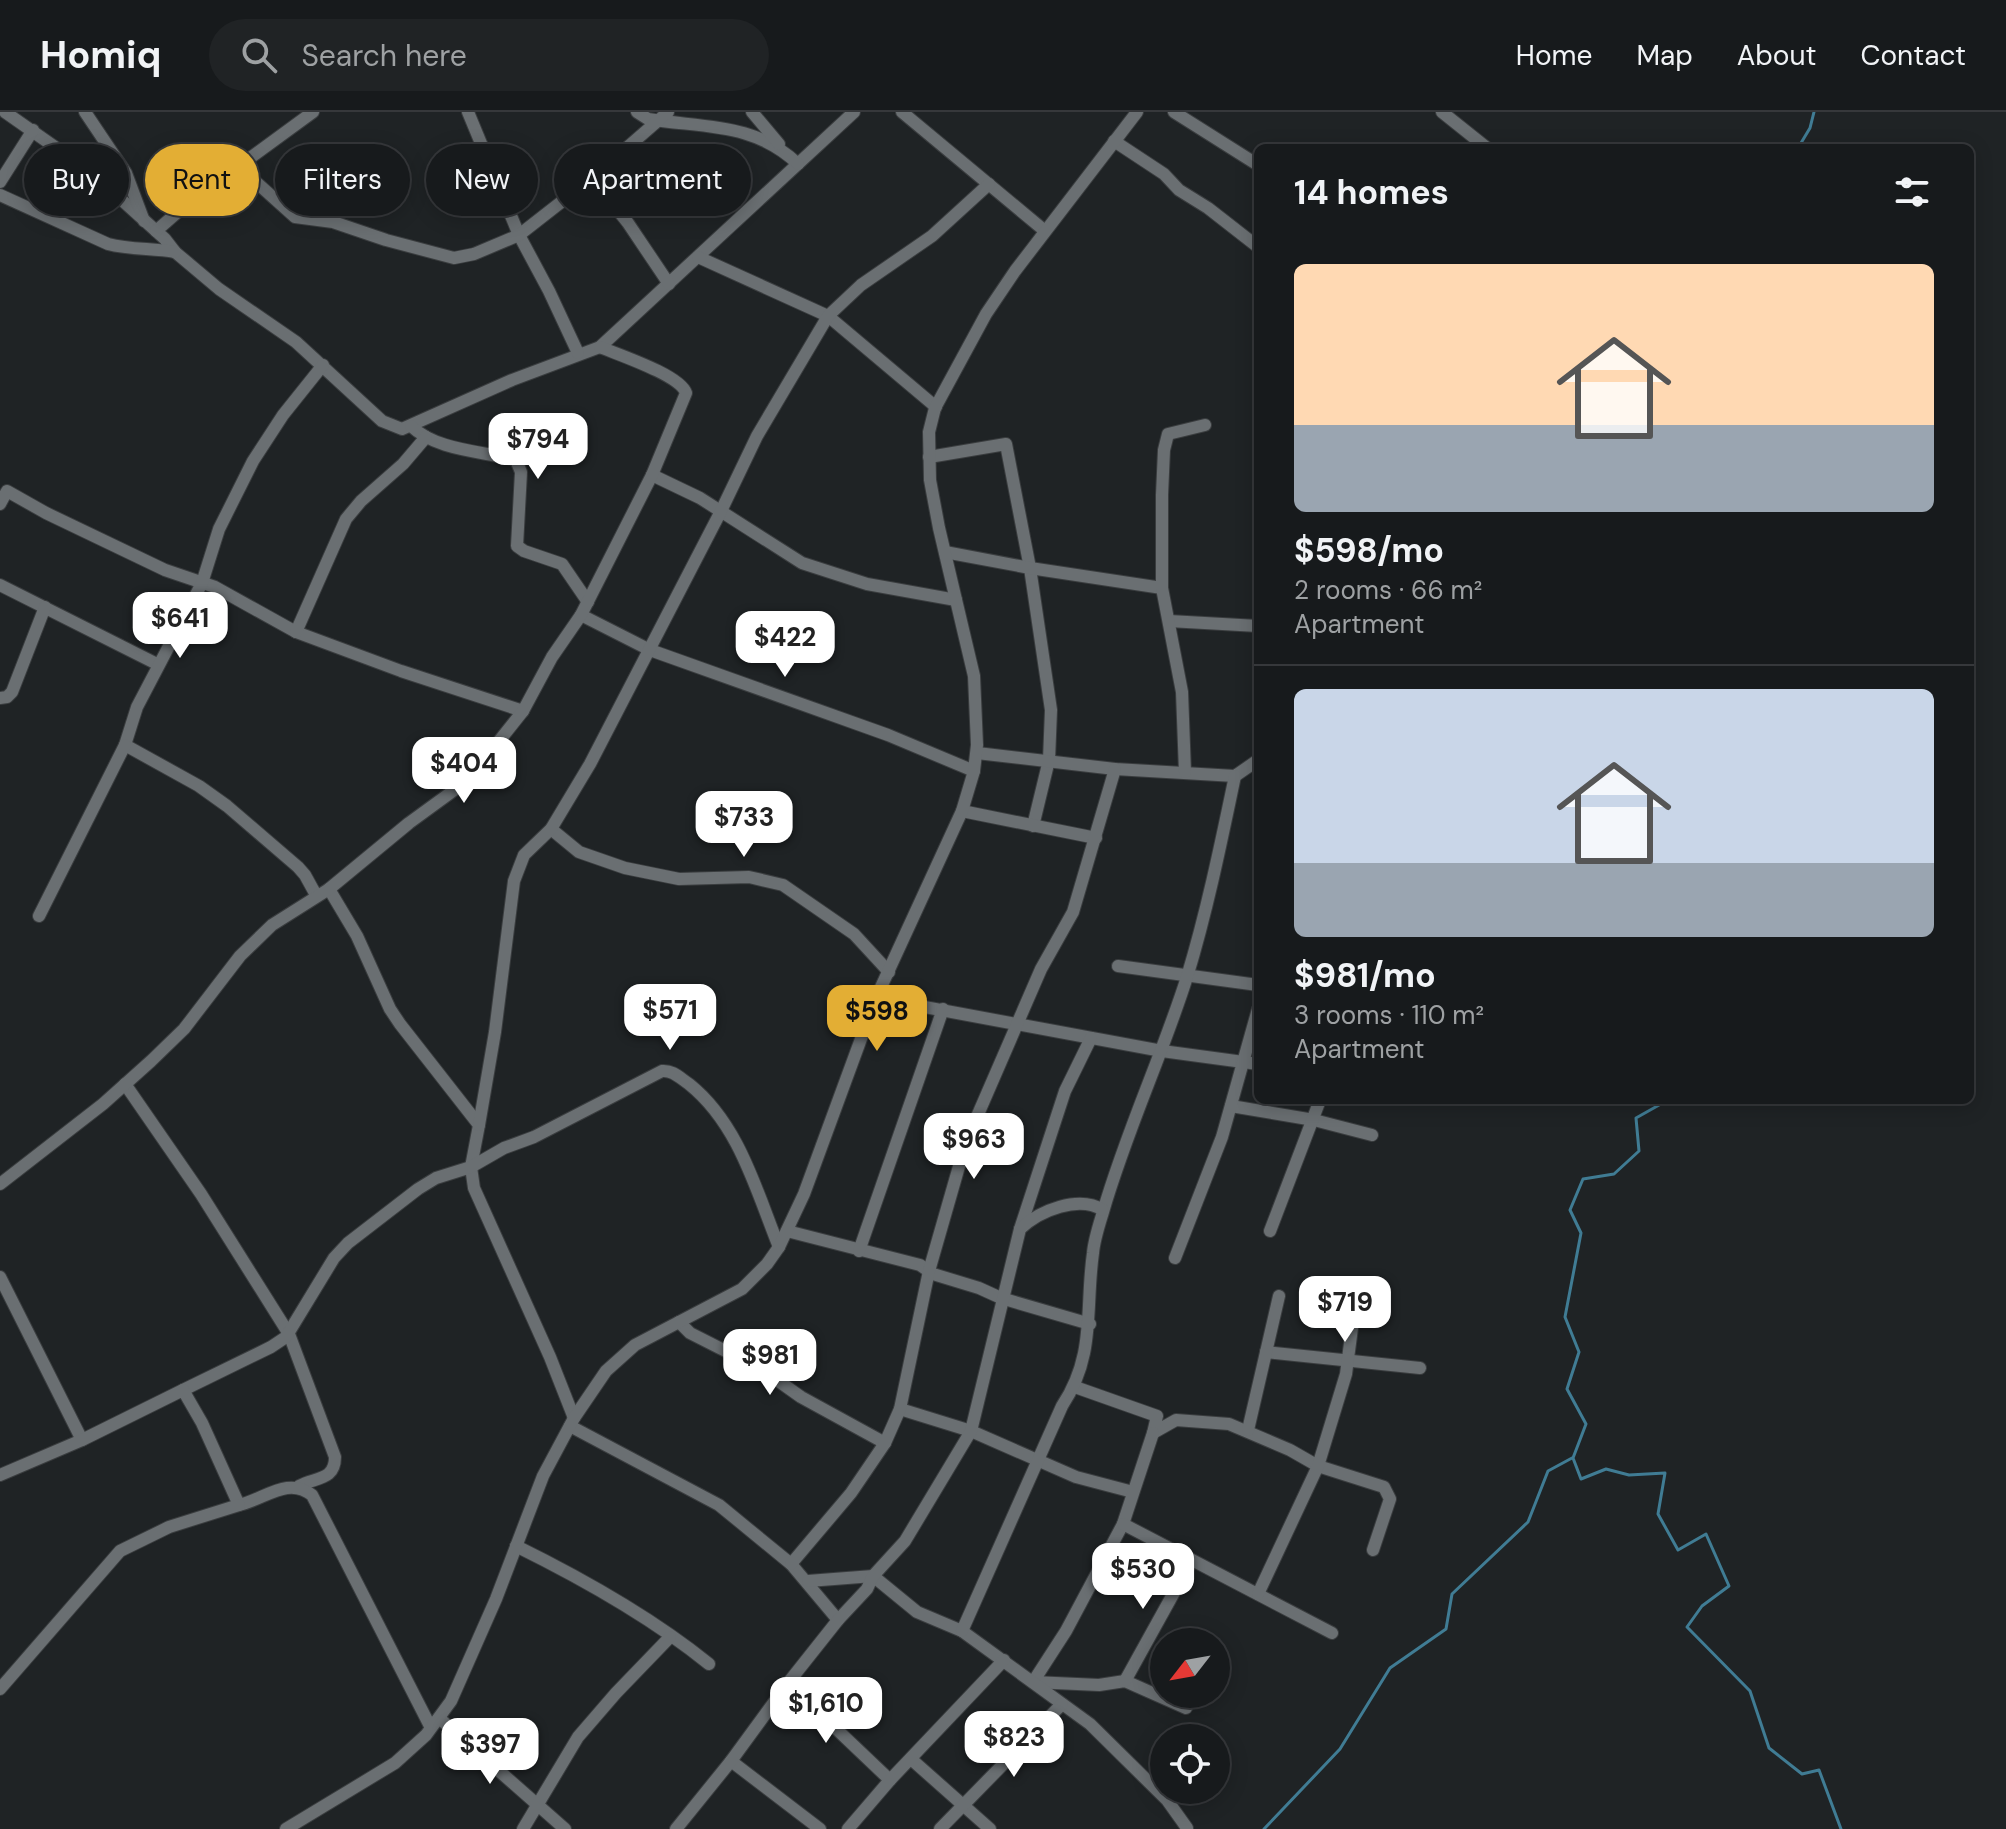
<!DOCTYPE html>
<meta charset="utf-8">
<style>
:root{--surface:#171a1c;--page:#202325;--text:#f1f3f6;--muted:#9ea1a3;--line:#36383b;--accent:#e3ae34}
body{margin:0;font-family:"DM Sans",sans-serif;background:var(--page);color:var(--text);height:100vh;display:flex;flex-direction:column;font-size:30px;white-space:nowrap}
*{box-sizing:border-box;margin:0}
p{font-size:26px;color:var(--muted)}
.icon{flex:none;width:44px;height:44px;fill:none;stroke:currentColor;stroke-width:2;stroke-linecap:round;stroke-linejoin:round}
.map{position:relative;flex:1;overflow:hidden}
.side{position:absolute;left:1254px;top:32px;width:720px;height:960px;display:flex;flex-direction:column;background:var(--surface);border-radius:12px;box-shadow:0 4px 20px #0003,0 0 0 2px var(--line)}
.side>*{flex:none}
.guide{position:absolute;left:24px;top:32px;width:760px;height:72px;display:flex;gap:16px}
.needle{width:52px;rotate:239deg}
.controls{position:absolute;left:1150px;top:1516px;display:grid;gap:16px}
.controls a{display:grid;place-items:center;width:80px;height:80px;border-radius:50%;background:var(--surface);box-shadow:0 4px 20px #0003,0 0 0 2px var(--line);font-size:40px}
.price{position:absolute;translate:-50% -68px;padding:0 18px;border-radius:16px;background:#fff;color:#222;font-size:26px;line-height:52px;filter:drop-shadow(0 2px 4px #0008)}
.price::after{content:'';position:absolute;left:50%;top:48px;width:24px;height:18px;margin-left:-12px;background:inherit;clip-path:polygon(0 0,100% 0,50% 100%)}
.price.on{background:var(--accent);color:#111}
ul{padding:0;list-style:none}
li{display:grid;align-content:center;gap:16px;height:424px;padding:0 40px}
li+li{border-top:2px solid var(--line)}
li span{display:grid;place-items:center;height:248px;border-radius:12px;color:#555}
li>.icon{margin-inline-start:auto}
span .icon{width:144px;height:144px;fill:#fffc;stroke-width:1}
li b{font-size:34px}
h2{display:flex;justify-content:space-between;align-items:center;height:96px;padding:0 40px;font-size:34px}
.tag{padding:0 28px;border-radius:36px;background:var(--surface);box-shadow:0 4px 20px #0003,0 0 0 2px var(--line);font-size:28px;line-height:72px}
.tag.on{background:var(--accent);color:#111}
header{display:flex;align-items:center;gap:48px;box-sizing:border-box;height:112px;padding:0 40px;background:var(--surface);border-bottom:2px solid var(--line)}
header strong{font-size:38px}
nav{display:flex;gap:44px;margin-inline-start:auto;font-size:28px}
.search{width:560px;height:72px;background:var(--page);display:flex;align-items:center;gap:20px;box-sizing:border-box;padding:0 28px;border-radius:44px;color:var(--muted);font-size:30px}
.map>svg:first-child{display:block}
.lines{fill:none;stroke-linecap:round;stroke-linejoin:round}
.stream{stroke:#407c94;stroke-width:3}
.minor-casing{stroke:#3a3d3f;stroke-width:14}
.minor{stroke:#6a6f72;stroke-width:12}
</style>
<header>
<strong>Homiq</strong>
<div class="search"><svg class="icon" aria-label="search" viewBox="0 0 24 24"><circle cx="10" cy="10" r="6"/><path d="M15 15l6 6"/></svg>Search here</div>
<nav><a>Home</a><a>Map</a><a>About</a><a>Contact</a></nav>
</header>
<div class="map">
<svg width="2006" height="1717" viewBox="0 0 2006 1717">
<rect width="100%" height="100%" fill="#1f2325"/>
<g class="lines">
<g class="stream">
<path d="M1798 36 1810 16 1814 0"/>
<path d="M1668 988 1636 1006 1639 1039 1614 1062 1583 1067 1570 1098 1581 1121 1565 1205 1579 1240 1567 1277 1586 1312 1573 1346 1581 1367 1606 1357 1629 1363 1665 1361 1658 1402 1678 1438 1706 1422 1729 1474 1702 1494 1687 1515 1750 1579 1769 1636 1802 1662 1819 1658 1841 1717"/>
<path d="M1264 1717 1340 1637 1390 1556 1446 1517 1452 1482 1528 1410 1548 1359 1572 1346"/>
</g>
<g class="minor-casing">
<g id="minor">
<path d="M5 0 92 61 165 127 175 140 219 177 296 230 382 309 402 317 512 268 600 235 854 0"/>
<path d="M85 0 126 61 144 109"/>
<path d="M468 0 519 123 549 179 578 241"/>
<path d="M637 0 648 7C703 16 754 10 798 52"/>
<path d="M752 0 779 32"/>
<path d="M902 0 1045 119"/>
<path d="M1174 0 1258 53"/>
<path d="M1442 0 1487 36"/>
<path d="M1114 29 1164 62 1179 78 1208 96 1258 135"/>
<path d="M238 54 295 105 333 110 386 128 454 146 474 142 519 123 592 66 668 0"/>
<path d="M592 66 628 111 669 172"/>
<path d="M0 70 33 18"/>
<path d="M0 83 108 132C130 138 153 136 175 140"/>
<path d="M156 119 187 92 313 0"/>
<path d="M698 145 828 204 936 295"/>
<path d="M411 314C437 339 483 339 516 348L521 360 517 434 524 439 562 452 588 490"/>
<path d="M929 345 1006 332 1030 456 1051 598 1049 648 1033 714"/>
<path d="M652 363 700 386 802 451 867 472 956 488"/>
<path d="M0 392 7 379 46 401 165 458 215 475 296 520 401 559 523 599"/>
<path d="M945 440 1030 456 1162 476"/>
<path d="M0 473 157 552"/>
<path d="M581 503 650 538 888 623 974 659"/>
<path d="M1169 509 1258 514"/>
<path d="M296 520 346 407 361 389 403 352 426 325"/>
<path d="M0 586 7 585 12 580 45 495"/>
<path d="M977 641 1115 657 1235 664 1258 648"/>
<path d="M1185 660 1182 580 1162 476V383L1164 338 1168 322 1205 313"/>
<path d="M962 699 1096 726"/>
<path d="M551 717 579 740 625 756 679 767 749 765 783 773 854 822 889 860"/>
<path d="M329 777 357 824 390 897 400 912 479 1013 471 1055 474 1076 550 1245 574 1306"/>
<path d="M316 783 305 763 298 755 227 694 199 674 125 633 137 595 202 471 219 417 253 349 283 303 323 253"/>
<path d="M39 804 125 633"/>
<path d="M1118 854 1258 873"/>
<path d="M876 886 1162 939 1258 952"/>
<path d="M125 972 201 1082 289 1222 335 1345C335 1369 315 1365 299 1374"/>
<path d="M1231 994 1314 1008 1372 1023"/>
<path d="M479 1013 495 920 514 769 524 743 551 717 590 652 721 399 757 324 828 204 861 173 932 124 989 72"/>
<path d="M0 1072 103 992 151 949 184 917 240 844 272 813 329 777 409 711 468 668 523 599 552 545 581 503 652 363 686 281C680 263 619 243 600 235"/>
<path d="M1020 1117 1065 979 1091 926"/>
<path d="M787 1119 920 1153 933 1162 979 1176 1001 1186 1090 1212"/>
<path d="M1270 1119 1320 988"/>
<path d="M859 1139 943 897"/>
<path d="M1175 1146 1222 1025 1258 897"/>
<path d="M0 1165 82 1328"/>
<path d="M679 1210 690 1221 763 1258 801 1285 885 1331"/>
<path d="M1266 1240 1420 1256"/>
<path d="M1075 1275 1157 1304 1153 1321 1176 1308 1229 1312 1290 1338 1318 1354 1384 1375 1390 1387 1373 1438"/>
<path d="M183 1278 271 1235 286 1225 334 1146 348 1131 418 1077 436 1066 471 1055 504 1036 534 1025 662 959C673 958 680 966 689 972 739 1012 756 1078 779 1135"/>
<path d="M900 1297 971 1319 1076 1365 1133 1380"/>
<path d="M570 1314 719 1393 791 1452 838 1508"/>
<path d="M1248 1318 1279 1184"/>
<path d="M1153 1321 1123 1412 1066 1519 1033 1570 1099 1573 1125 1569 1186 1596"/>
<path d="M0 1363 82 1328 183 1278 202 1311 239 1393C265 1387 288 1364 312 1383L430 1614"/>
<path d="M1123 1412 1332 1521"/>
<path d="M516 1434C583 1467 651 1505 709 1552"/>
<path d="M791 1452 851 1381 885 1331 900 1297 929 1159 966 1030 1041 857 1073 800 1115 657"/>
<path d="M808 1469 873 1464 917 1500 962 1519 1090 1612 1167 1688 1187 1716"/>
<path d="M1258 1482 1318 1354 1346 1262 1356 1185"/>
<path d="M962 1519 1062 1294C1096 1243 1085 1197 1093 1141 1094 1128 1099 1113 1103 1100 1126 1020 1162 944 1187 865 1207 799 1221 731 1235 664"/>
<path d="M1125 1569 1192 1448"/>
<path d="M788 1571 890 1668"/>
<path d="M0 1577 120 1439 169 1415 239 1393"/>
<path d="M439 1606 565 1717"/>
<path d="M911 1647 990 1717"/>
<path d="M731 1649 820 1717"/>
<path d="M286 1717 395 1651 426 1623 451 1589 496 1487 543 1364 574 1306 606 1259 635 1233 742 1177 767 1152 779 1135 804 1082 876 886 962 699 974 659 977 633 974 564 939 416 930 368 929 320 935 296 986 202 1015 159 1137 0"/>
<path d="M523 1717 578 1625 616 1581 670 1525"/>
<path d="M676 1717 731 1649 788 1571 838 1508 867 1477 873 1464 905 1429 971 1319 1020 1117C1040 1098 1079 1083 1103 1098"/>
<path d="M848 1717 890 1668 1004 1548"/>
<path d="M940 1717 1062 1592"/>
</g>
</g>
<use href="#minor" class="minor"/>
</g>
</svg>
<div class="controls">
<a><svg class="needle" viewBox="-14 -14 28 28"><path d="M0-13l5 13h-10z" fill="#e53935"/><path d="M0 13l5-13h-10z" fill="#9ea1a3"/></svg></a>
<a><svg class="icon" aria-label="locate" viewBox="0 0 24 24"><circle cx="12" cy="12" r="6"/><path d="M12 2v4M12 18v4M2 12h4M18 12h4"/></svg></a>
</div>
<b class="price" style="left:538px;top:369px">$794</b>
<b class="price" style="left:180px;top:548px">$641</b>
<b class="price" style="left:785px;top:567px">$422</b>
<b class="price" style="left:464px;top:693px">$404</b>
<b class="price" style="left:744px;top:747px">$733</b>
<b class="price" style="left:670px;top:940px">$571</b>
<b class="price on" style="left:877px;top:941px">$598</b>
<b class="price" style="left:974px;top:1069px">$963</b>
<b class="price" style="left:1345px;top:1232px">$719</b>
<b class="price" style="left:770px;top:1285px">$981</b>
<b class="price" style="left:1143px;top:1499px">$530</b>
<b class="price" style="left:826px;top:1633px">$1,610</b>
<b class="price" style="left:1014px;top:1667px">$823</b>
<b class="price" style="left:490px;top:1674px">$397</b>
<div class="guide">
<a class="tag">Buy</a>
<a class="tag on">Rent</a>
<a class="tag">Filters</a>
<a class="tag">New</a>
<a class="tag">Apartment</a>
</div>
<section class="side">
<h2>14 homes<svg class="icon" aria-label="filters" viewBox="0 0 24 24"><path d="M4 7h16M4 17h16"/><circle cx="9" cy="7" r="2"/><circle cx="15" cy="17" r="2"/></svg></h2>
<ul>
<li><span style="background:linear-gradient(#ffd9b3 65%,#9aa5b1 0)"><svg class="icon" aria-label="home" viewBox="0 0 24 24"><path d="M3 11l9-7 9 7M6 9v11h12V9"/></svg></span><div><b>$598/mo</b><p>2 rooms · 66 m²</p><p>Apartment</p></div></li>
<li><span style="background:linear-gradient(#c9d6e8 70%,#9aa5b1 0)"><svg class="icon" aria-label="home" viewBox="0 0 24 24"><path d="M3 11l9-7 9 7M6 9v11h12V9"/></svg></span><div><b>$981/mo</b><p>3 rooms · 110 m²</p><p>Apartment</p></div></li>
</ul>
</section>
</div>
